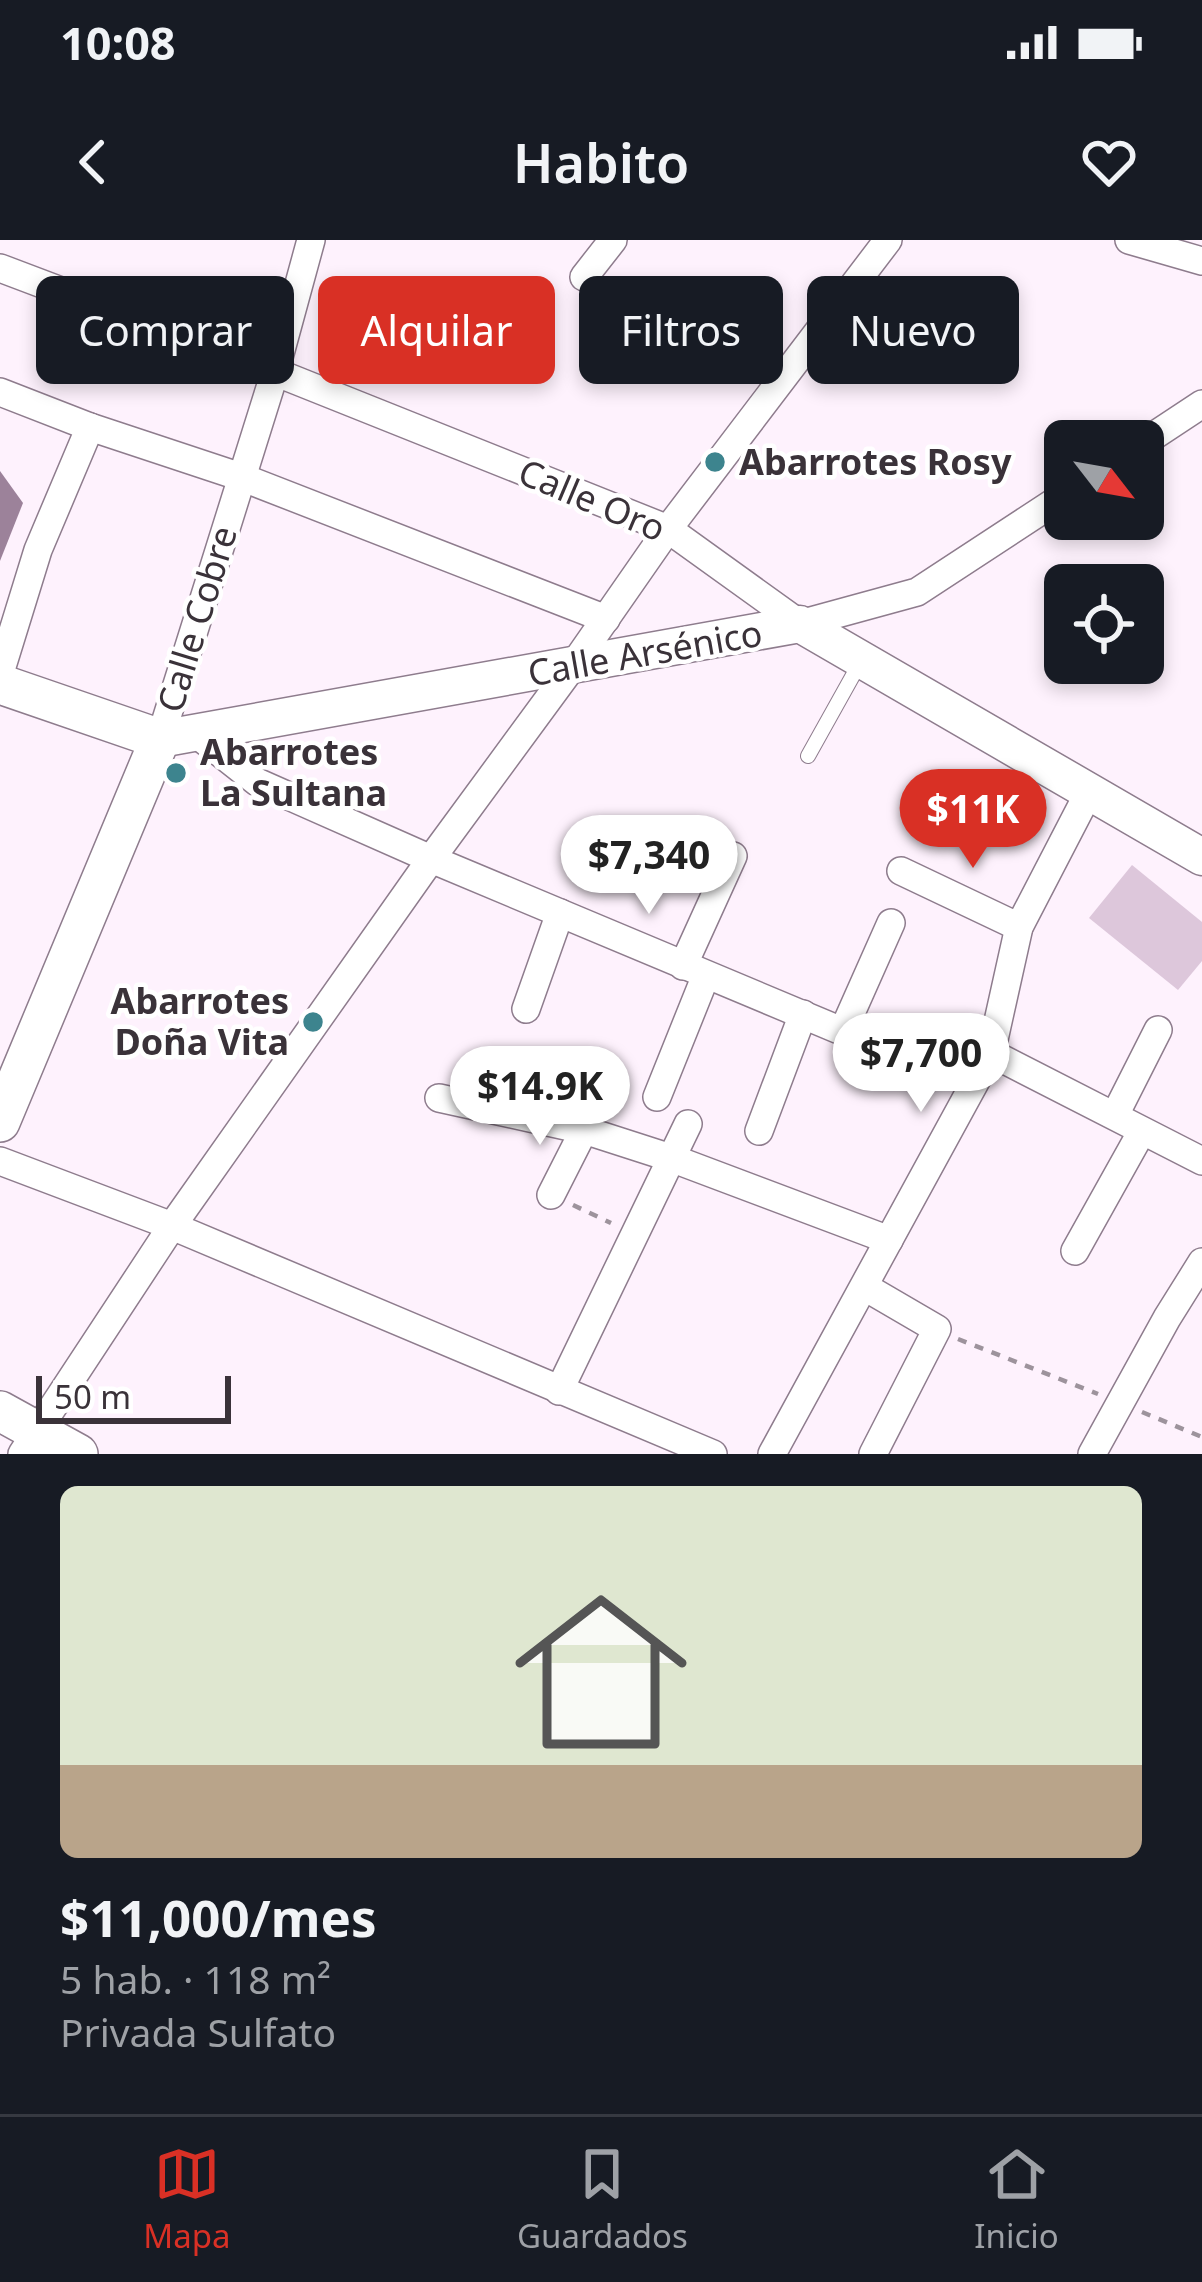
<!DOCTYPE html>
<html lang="es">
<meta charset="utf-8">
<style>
:root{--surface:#171b24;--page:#20242c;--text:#f1f3f6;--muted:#9ea1a6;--line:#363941;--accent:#d93025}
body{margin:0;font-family:"Noto Sans",sans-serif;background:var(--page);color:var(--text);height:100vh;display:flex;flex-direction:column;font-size:45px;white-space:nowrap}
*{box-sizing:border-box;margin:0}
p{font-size:39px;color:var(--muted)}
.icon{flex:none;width:66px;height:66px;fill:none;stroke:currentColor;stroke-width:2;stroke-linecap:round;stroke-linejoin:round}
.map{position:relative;height:1214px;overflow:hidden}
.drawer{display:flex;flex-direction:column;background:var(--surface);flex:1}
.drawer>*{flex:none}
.guide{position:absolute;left:36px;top:36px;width:1131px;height:108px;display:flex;gap:24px}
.needle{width:78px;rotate:121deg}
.controls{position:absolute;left:1044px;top:180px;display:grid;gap:24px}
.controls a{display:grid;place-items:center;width:120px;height:120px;border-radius:18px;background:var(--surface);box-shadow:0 6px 18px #0003;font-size:60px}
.scale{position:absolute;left:36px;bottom:30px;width:195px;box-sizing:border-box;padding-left:12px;border:6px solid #3a3239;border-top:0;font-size:33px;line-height:42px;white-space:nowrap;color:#3a3239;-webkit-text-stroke:9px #fff;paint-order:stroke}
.price{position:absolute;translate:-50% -102px;padding:0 27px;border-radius:42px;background:#fff;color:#222;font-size:39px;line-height:78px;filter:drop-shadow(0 3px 6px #0008)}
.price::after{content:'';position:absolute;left:50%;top:72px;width:36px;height:27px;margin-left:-18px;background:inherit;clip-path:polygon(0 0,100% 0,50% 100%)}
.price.on{background:var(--accent);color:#fff}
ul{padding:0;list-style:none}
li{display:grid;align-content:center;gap:24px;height:636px;padding:0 60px}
li span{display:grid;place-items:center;height:372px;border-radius:18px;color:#555}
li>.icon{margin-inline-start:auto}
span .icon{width:216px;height:216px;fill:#fffc;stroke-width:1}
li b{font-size:51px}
.tag{padding:0 42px;border-radius:18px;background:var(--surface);box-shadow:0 6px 18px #0003;font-size:42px;line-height:108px}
.tag.on{background:var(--accent);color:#fff}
.status{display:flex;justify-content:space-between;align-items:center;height:84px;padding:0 60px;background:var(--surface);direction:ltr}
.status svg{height:33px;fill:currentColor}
header{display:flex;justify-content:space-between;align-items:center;height:156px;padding:0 60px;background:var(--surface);font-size:54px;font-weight:600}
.tabs{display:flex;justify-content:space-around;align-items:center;height:168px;border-top:3px solid var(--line);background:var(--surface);font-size:33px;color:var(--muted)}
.tabs a{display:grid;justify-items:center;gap:6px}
.tabs .on{color:var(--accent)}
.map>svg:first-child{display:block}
.green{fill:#ddc7db}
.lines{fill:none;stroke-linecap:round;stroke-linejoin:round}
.service-casing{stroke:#8e7c8d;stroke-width:16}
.minor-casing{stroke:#8e7c8d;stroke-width:30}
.tertiary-casing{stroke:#8e7c8d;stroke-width:39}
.secondary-casing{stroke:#8e7c8d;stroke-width:42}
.path{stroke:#9d939c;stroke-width:4.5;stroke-dasharray:9 9;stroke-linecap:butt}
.service{stroke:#fff;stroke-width:14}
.minor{stroke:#fff;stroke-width:27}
.tertiary{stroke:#fff;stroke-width:36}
.secondary{stroke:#fff;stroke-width:39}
.shaded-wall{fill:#9c829a}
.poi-dot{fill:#3d848e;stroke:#fff;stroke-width:4.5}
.labels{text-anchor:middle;stroke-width:9;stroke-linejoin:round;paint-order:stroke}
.poi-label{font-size:36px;font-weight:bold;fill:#3a3239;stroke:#fff;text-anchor:start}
.street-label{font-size:36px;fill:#3a3239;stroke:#fff}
</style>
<div class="status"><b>10:08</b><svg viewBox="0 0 49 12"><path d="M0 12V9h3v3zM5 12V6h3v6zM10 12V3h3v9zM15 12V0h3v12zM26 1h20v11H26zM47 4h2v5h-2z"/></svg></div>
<header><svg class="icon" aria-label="back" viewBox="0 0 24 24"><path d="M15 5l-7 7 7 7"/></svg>Habito<svg class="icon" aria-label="heart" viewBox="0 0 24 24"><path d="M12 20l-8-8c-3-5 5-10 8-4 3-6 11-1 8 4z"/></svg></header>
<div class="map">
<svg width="1202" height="1214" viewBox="0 0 1202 1214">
<rect width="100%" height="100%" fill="#fef2fd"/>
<path class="green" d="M1132 625 1202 682V721L1178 750 1089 678Z"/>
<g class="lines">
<g class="service-casing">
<path id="service" d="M808 516 861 421"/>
</g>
<g class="minor-casing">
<g id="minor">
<path d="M1129 0 1202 21"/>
<path d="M0 28 275 132 668 289 800 384 917 352 1065 255"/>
<path d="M584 37 613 0"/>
<path d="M0 152 90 187 241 237 606 379"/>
<path d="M1143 203 1202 164"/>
<path d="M0 433 38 310 90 187"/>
<path d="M195 493 257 542 431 619 887 810"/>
<path d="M160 499 275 132 311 0"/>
<path d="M901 631 1019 687"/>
<path d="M683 726 733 616"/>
<path d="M526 769 560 673"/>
<path d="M843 791 891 683"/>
<path d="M991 813 1202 921"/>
<path d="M657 857 706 735"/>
<path d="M439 858 584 890 671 918 889 1000"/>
<path d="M1115 875 1158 790"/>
<path d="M759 891 803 774"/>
<path d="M0 921 172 986 713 1214"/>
<path d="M551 955 584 890"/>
<path d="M1075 1011 1142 891"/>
<path d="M865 1047 937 1089 873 1214"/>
<path d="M559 1151 688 884"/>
<path d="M22 1214 172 986 431 619 572 427 668 289 888 0"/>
<path d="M772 1214 991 813 1019 687 1089 552"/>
<path d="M1092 1214 1167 1078 1202 1022"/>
</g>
</g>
<g class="tertiary-casing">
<path id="tertiary" d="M160 499 800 384 1202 617"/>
</g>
<g class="secondary-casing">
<g id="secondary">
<path d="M0 444 160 499 0 882"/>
<path d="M0 1171 78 1214"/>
</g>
</g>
<g class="path">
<path d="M573 965 611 983"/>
<path d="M958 1099 1098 1154"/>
<path d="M1142 1172 1202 1197"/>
</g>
<use href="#service" class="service"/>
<use href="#minor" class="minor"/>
<use href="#tertiary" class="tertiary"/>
<use href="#secondary" class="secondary"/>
</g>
<path class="shaded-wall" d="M0 231 23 263 0 321Z"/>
<g class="poi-dot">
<circle cx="715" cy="222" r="12"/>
<circle cx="176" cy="533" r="12"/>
<circle cx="313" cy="782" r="12"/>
</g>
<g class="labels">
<g class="poi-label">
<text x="739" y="235">Abarrotes Rosy</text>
<text x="200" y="525">Abarrotes<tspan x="200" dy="41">La Sultana</tspan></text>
<text x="289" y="774" text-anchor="end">Abarrotes<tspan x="289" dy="41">Doña Vita</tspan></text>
</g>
<g class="street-label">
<text transform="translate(592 260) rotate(23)" y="13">Calle Oro</text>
<text transform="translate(197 379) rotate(-73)" y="13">Calle Cobre</text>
<text transform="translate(645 413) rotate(-10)" y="13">Calle Arsénico</text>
</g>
</g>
</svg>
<div class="controls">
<a><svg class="needle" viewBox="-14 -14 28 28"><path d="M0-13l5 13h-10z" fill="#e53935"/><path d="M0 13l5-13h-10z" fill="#9ea1a6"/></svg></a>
<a><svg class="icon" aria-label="locate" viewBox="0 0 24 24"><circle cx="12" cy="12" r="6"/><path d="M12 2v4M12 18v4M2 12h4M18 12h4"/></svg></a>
</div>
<div class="scale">50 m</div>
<b class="price on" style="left:973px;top:631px">$11K</b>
<b class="price" style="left:649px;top:677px">$7,340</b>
<b class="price" style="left:921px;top:875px">$7,700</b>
<b class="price" style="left:540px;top:908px">$14.9K</b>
<div class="guide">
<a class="tag">Comprar</a>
<a class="tag on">Alquilar</a>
<a class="tag">Filtros</a>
<a class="tag">Nuevo</a>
</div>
</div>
<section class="drawer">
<ul>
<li><span style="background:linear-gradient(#dfe7d0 75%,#b9a48a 0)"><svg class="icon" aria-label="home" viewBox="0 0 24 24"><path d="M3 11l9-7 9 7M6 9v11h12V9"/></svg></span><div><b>$11,000/mes</b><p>5 hab. · 118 m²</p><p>Privada Sulfato</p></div></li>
</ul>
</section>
<nav class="tabs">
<a class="on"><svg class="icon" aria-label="map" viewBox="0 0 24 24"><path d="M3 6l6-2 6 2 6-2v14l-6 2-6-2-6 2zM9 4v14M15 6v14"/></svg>Mapa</a>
<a><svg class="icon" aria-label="saved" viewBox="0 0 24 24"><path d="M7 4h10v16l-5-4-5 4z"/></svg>Guardados</a>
<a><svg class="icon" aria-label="home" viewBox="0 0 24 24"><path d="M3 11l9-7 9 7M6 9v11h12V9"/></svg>Inicio</a>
</nav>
